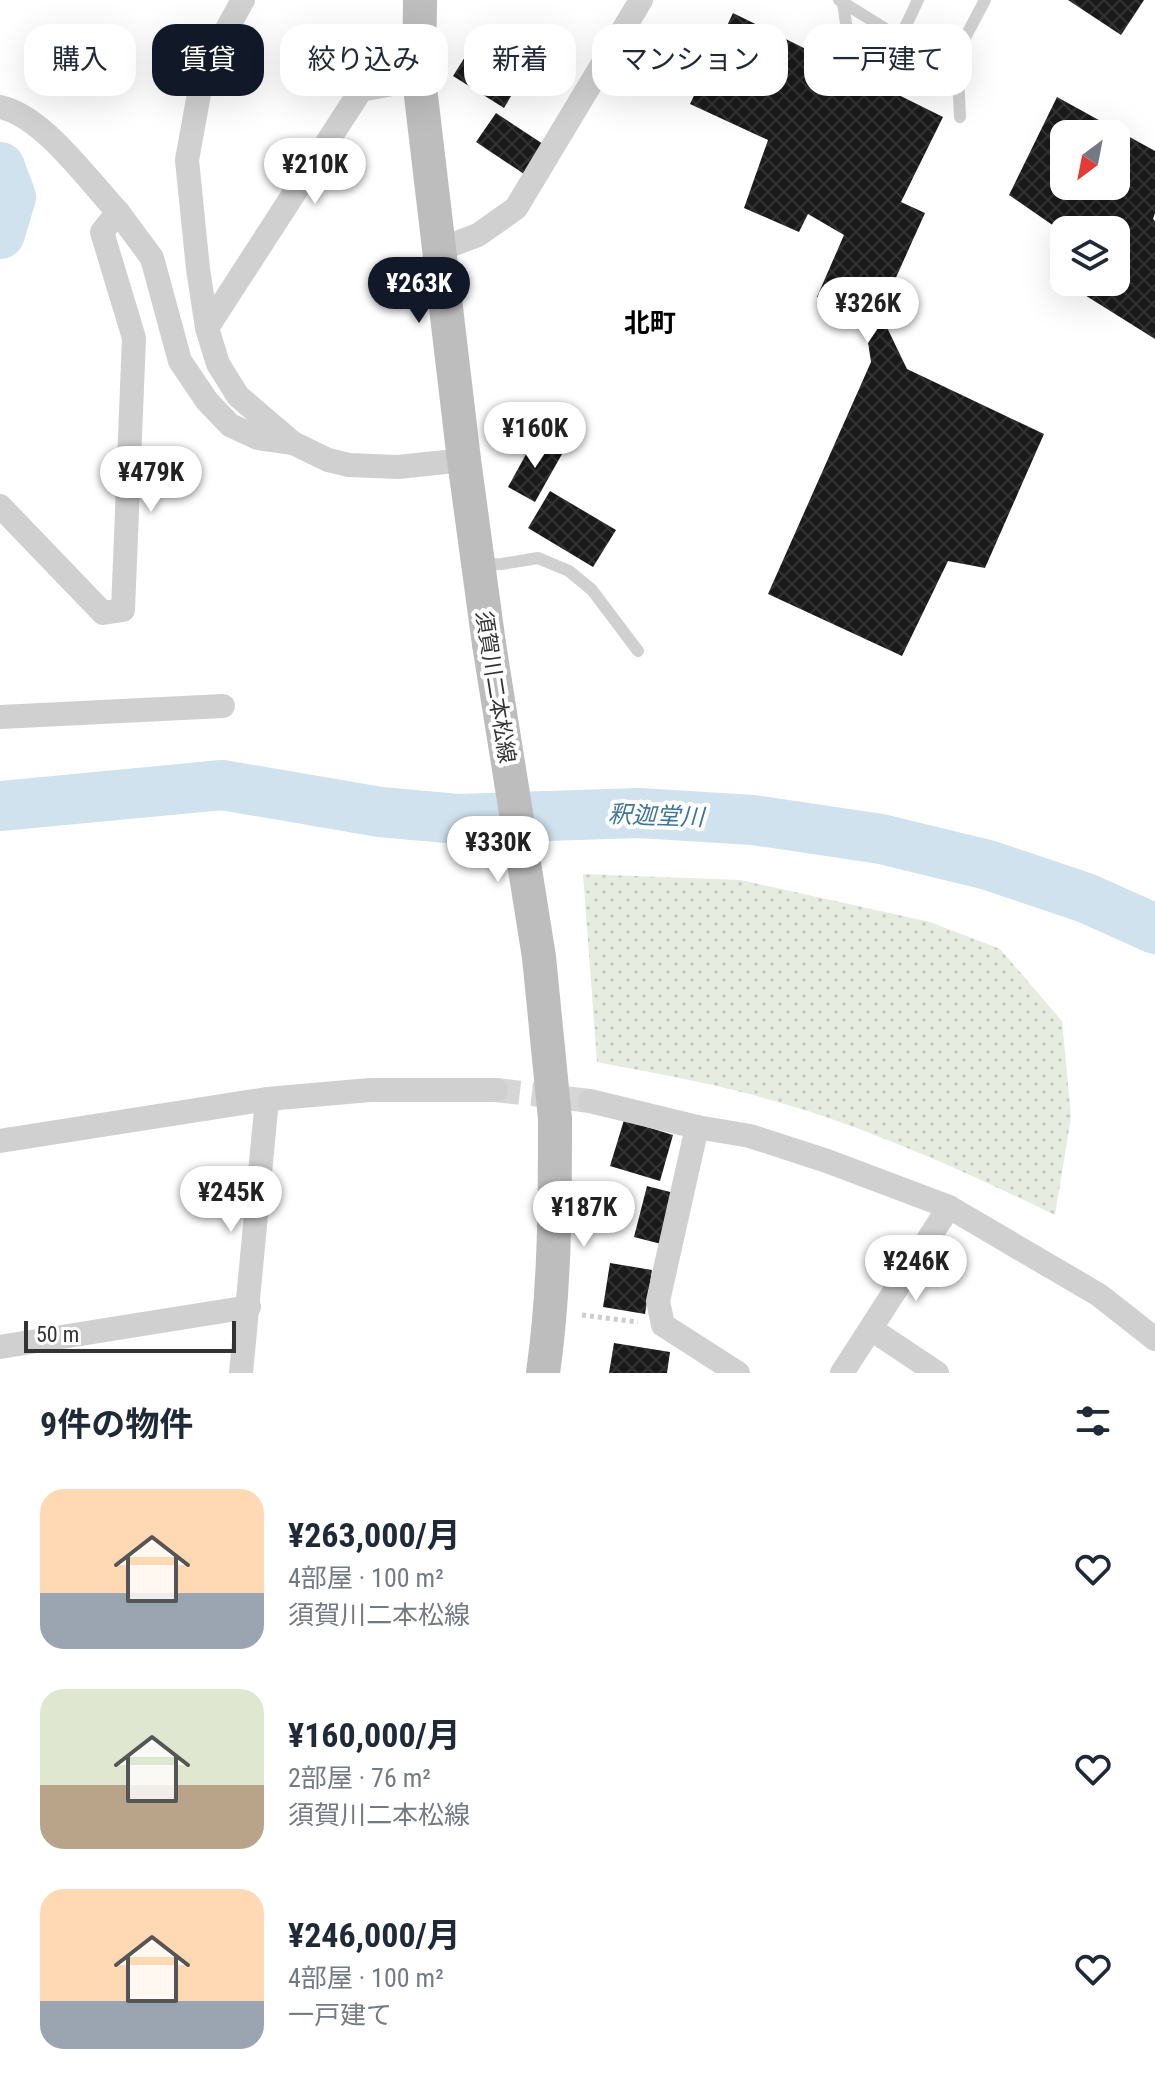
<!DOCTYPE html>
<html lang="ja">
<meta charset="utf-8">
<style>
:root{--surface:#fff;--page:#f2f2f3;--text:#1f2937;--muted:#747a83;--accent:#111827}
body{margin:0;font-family:"Roboto Condensed","Noto Sans JP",sans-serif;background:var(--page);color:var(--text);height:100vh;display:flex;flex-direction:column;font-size:30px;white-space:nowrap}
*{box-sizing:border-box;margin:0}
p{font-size:26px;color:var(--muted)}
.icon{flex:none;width:44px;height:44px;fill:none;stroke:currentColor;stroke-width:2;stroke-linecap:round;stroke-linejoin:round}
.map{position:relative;height:1373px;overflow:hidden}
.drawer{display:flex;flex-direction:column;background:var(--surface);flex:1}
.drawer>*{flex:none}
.hud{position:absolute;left:24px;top:24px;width:1108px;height:72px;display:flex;gap:16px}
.needle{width:52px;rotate:212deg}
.fabs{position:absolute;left:1050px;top:120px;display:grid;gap:16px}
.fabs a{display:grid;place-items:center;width:80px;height:80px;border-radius:16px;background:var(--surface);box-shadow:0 8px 32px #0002;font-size:40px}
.scale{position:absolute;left:24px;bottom:20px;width:212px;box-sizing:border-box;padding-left:8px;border:4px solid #333;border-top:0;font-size:22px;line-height:28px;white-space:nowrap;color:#333;-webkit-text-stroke:6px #fff;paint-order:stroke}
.price{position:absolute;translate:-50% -68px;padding:0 18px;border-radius:28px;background:#fff;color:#222;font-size:26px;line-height:52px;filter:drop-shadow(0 2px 4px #0008)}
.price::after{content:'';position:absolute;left:50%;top:48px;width:24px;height:18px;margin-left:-12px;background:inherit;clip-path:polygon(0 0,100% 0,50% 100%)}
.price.active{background:var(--accent);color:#fff}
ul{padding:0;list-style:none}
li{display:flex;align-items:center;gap:24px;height:200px;padding:0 40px}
li span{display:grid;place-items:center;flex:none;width:224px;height:160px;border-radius:24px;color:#555}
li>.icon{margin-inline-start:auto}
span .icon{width:96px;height:96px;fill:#fffc;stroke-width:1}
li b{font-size:34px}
h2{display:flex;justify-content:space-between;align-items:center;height:96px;padding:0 40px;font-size:34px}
.chip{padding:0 28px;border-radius:24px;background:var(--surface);box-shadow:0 8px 32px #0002;font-size:28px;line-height:72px}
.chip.active{background:var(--accent);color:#fff}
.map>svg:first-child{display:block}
.grass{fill:url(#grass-dots)}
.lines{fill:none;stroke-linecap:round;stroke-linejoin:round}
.river{stroke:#cfe2ee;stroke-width:50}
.building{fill:url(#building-cross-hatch);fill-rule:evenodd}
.minor-tunnel{stroke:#d6d6d6;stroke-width:24;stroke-dasharray:24 12;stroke-linecap:butt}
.path{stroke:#cdcdcd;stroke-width:5;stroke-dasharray:4 4;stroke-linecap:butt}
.service{stroke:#d0d0d0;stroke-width:12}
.minor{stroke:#d0d0d0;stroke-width:24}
.secondary{stroke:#bdbdbd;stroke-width:34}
.secondary-bridge{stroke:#bdbdbd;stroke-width:34}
.labels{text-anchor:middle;stroke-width:8;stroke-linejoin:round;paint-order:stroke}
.street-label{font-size:22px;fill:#333;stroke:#fff}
.water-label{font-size:24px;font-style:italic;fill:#3f7597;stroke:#fff}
.quarter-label{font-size:26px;font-weight:bold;fill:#000;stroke:#fff}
</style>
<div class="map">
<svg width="1155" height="1373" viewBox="0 0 1155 1373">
<defs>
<pattern id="grass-dots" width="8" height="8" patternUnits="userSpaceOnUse" patternTransform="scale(2)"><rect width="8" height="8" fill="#e6ecdf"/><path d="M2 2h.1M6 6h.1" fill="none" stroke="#c6cbc0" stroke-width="1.8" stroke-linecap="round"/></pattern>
<pattern id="building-cross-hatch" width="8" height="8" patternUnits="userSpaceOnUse" patternTransform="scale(2)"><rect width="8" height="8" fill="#1a1a1a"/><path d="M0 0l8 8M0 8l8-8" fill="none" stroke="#333"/></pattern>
</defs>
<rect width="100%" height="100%" fill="#fff"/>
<path class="grass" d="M583 874 740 880 930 922 1000 949 1062 1021 1071 1117 1055 1215C950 1164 843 1116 729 1089 686 1078 641 1071 597 1062Z"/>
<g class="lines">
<g class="river">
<path d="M0 167 11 197 0 234"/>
<path d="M0 806 222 785 380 812 458 819 639 813 753 820 881 839 988 865 1086 898 1155 929"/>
</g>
</g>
<g class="building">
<path d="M1068 0H1144L1121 35Z"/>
<path d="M733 13 943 117 901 202 925 213 880 313 907 369 1044 434 985 568 948 561 902 656 768 594 871 362 866 329 817 297 844 235 808 214 799 232 744 208 768 140 690 104Z"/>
<path d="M470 49 520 81 504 108 453 76Z"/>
<path d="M1057 97 1155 151V213L1153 219 1155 221V339L1064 282H1116V230H1064V233L1009 195ZM1064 134H1116V186H1064Z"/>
<path d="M496 113 543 144 524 174 476 142Z"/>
<path d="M535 438 562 454 535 502 508 487Z"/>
<path d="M550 491 616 530 593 567 528 528Z"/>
<path d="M624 1120 673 1135 660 1181 610 1166Z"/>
<path d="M647 1186 678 1194 665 1245 634 1237Z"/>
<path d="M610 1263 652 1270 645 1314 603 1307Z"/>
<path d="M614 1343 670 1352 667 1373H609Z"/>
</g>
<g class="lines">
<path class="minor-tunnel" d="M496 1090 590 1101"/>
<path class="path" d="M582 1315 638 1322"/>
<g class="service">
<path d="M839 0 958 74 960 117"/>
<path d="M843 3 847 30 876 46 900 38 918 0"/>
<path d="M949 68 985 0"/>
<path d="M481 565 502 564 538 558 569 571 592 590 638 651"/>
</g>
<g class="minor">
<path d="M243 0 203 72 187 160 198 269 207 328 218 364 238 396 293 443 328 460 349 465 398 467 464 460"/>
<path d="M0 107C43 116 87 179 118 212"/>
<path d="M441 249 478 235 516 208 641 0"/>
<path d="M207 328 361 90 419 79"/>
<path d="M0 506 103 613 123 610 134 338 102 232 118 212 152 258 180 361 207 401 230 425 258 438 293 443"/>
<path d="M0 717 223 706"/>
<path d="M590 1101 697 1127 750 1136 827 1161 949 1207 1099 1295 1155 1339"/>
<path d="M697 1127 658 1301 663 1325 738 1373"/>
<path d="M0 1141 267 1099 370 1090H496"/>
<path d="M871 1329 937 1373"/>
<path d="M0 1347 249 1307"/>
<path d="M241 1373 267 1099"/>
<path d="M842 1373 949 1207"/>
</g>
<g class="secondary">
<path d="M420 0 419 79 464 460 489 644"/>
<path d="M543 1373C555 1288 555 1205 555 1119"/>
</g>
<path class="secondary-bridge" d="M489 644 539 957 555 1119"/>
</g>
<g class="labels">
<g class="street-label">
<text transform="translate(496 687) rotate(81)" y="8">須賀川二本松線</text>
</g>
<g class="water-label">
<text transform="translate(656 816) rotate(2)" y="8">釈迦堂川</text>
</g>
<g class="quarter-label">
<text x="650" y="332">北町</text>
</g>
</g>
</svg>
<div class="fabs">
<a><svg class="needle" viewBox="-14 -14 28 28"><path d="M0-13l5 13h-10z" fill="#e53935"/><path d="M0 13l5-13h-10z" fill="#747a83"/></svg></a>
<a><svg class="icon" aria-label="layers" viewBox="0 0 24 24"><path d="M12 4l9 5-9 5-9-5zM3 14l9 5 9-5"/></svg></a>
</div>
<div class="scale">50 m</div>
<b class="price" style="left:315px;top:206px">¥210K</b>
<b class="price active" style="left:419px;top:325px">¥263K</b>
<b class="price" style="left:868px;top:345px">¥326K</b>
<b class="price" style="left:535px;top:470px">¥160K</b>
<b class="price" style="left:151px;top:514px">¥479K</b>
<b class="price" style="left:498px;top:884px">¥330K</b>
<b class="price" style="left:231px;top:1234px">¥245K</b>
<b class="price" style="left:584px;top:1249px">¥187K</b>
<b class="price" style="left:916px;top:1303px">¥246K</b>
<div class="hud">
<a class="chip">購入</a>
<a class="chip active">賃貸</a>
<a class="chip">絞り込み</a>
<a class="chip">新着</a>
<a class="chip">マンション</a>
<a class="chip">一戸建て</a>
</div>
</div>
<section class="drawer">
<h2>9件の物件<svg class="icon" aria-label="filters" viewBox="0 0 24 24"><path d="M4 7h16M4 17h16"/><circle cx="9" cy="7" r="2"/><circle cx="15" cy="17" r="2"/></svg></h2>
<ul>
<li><span style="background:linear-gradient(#ffd9b3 65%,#9aa5b1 0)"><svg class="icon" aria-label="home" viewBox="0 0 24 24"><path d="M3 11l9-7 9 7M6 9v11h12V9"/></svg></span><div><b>¥263,000/月</b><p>4部屋 · 100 m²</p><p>須賀川二本松線</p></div><svg class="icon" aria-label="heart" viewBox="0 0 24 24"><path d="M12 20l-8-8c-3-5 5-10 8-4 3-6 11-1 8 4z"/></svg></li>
<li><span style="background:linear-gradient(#dfe7d0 60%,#b9a48a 0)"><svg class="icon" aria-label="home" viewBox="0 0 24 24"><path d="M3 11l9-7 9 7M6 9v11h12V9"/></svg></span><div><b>¥160,000/月</b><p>2部屋 · 76 m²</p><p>須賀川二本松線</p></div><svg class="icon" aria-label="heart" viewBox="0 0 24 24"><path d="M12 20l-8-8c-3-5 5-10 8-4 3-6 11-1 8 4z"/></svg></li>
<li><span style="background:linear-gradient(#ffd9b3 70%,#9aa5b1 0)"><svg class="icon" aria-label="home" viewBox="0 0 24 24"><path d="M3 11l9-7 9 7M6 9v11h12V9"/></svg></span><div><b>¥246,000/月</b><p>4部屋 · 100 m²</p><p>一戸建て</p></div><svg class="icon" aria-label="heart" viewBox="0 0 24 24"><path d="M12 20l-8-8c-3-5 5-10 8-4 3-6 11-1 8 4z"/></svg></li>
</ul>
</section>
